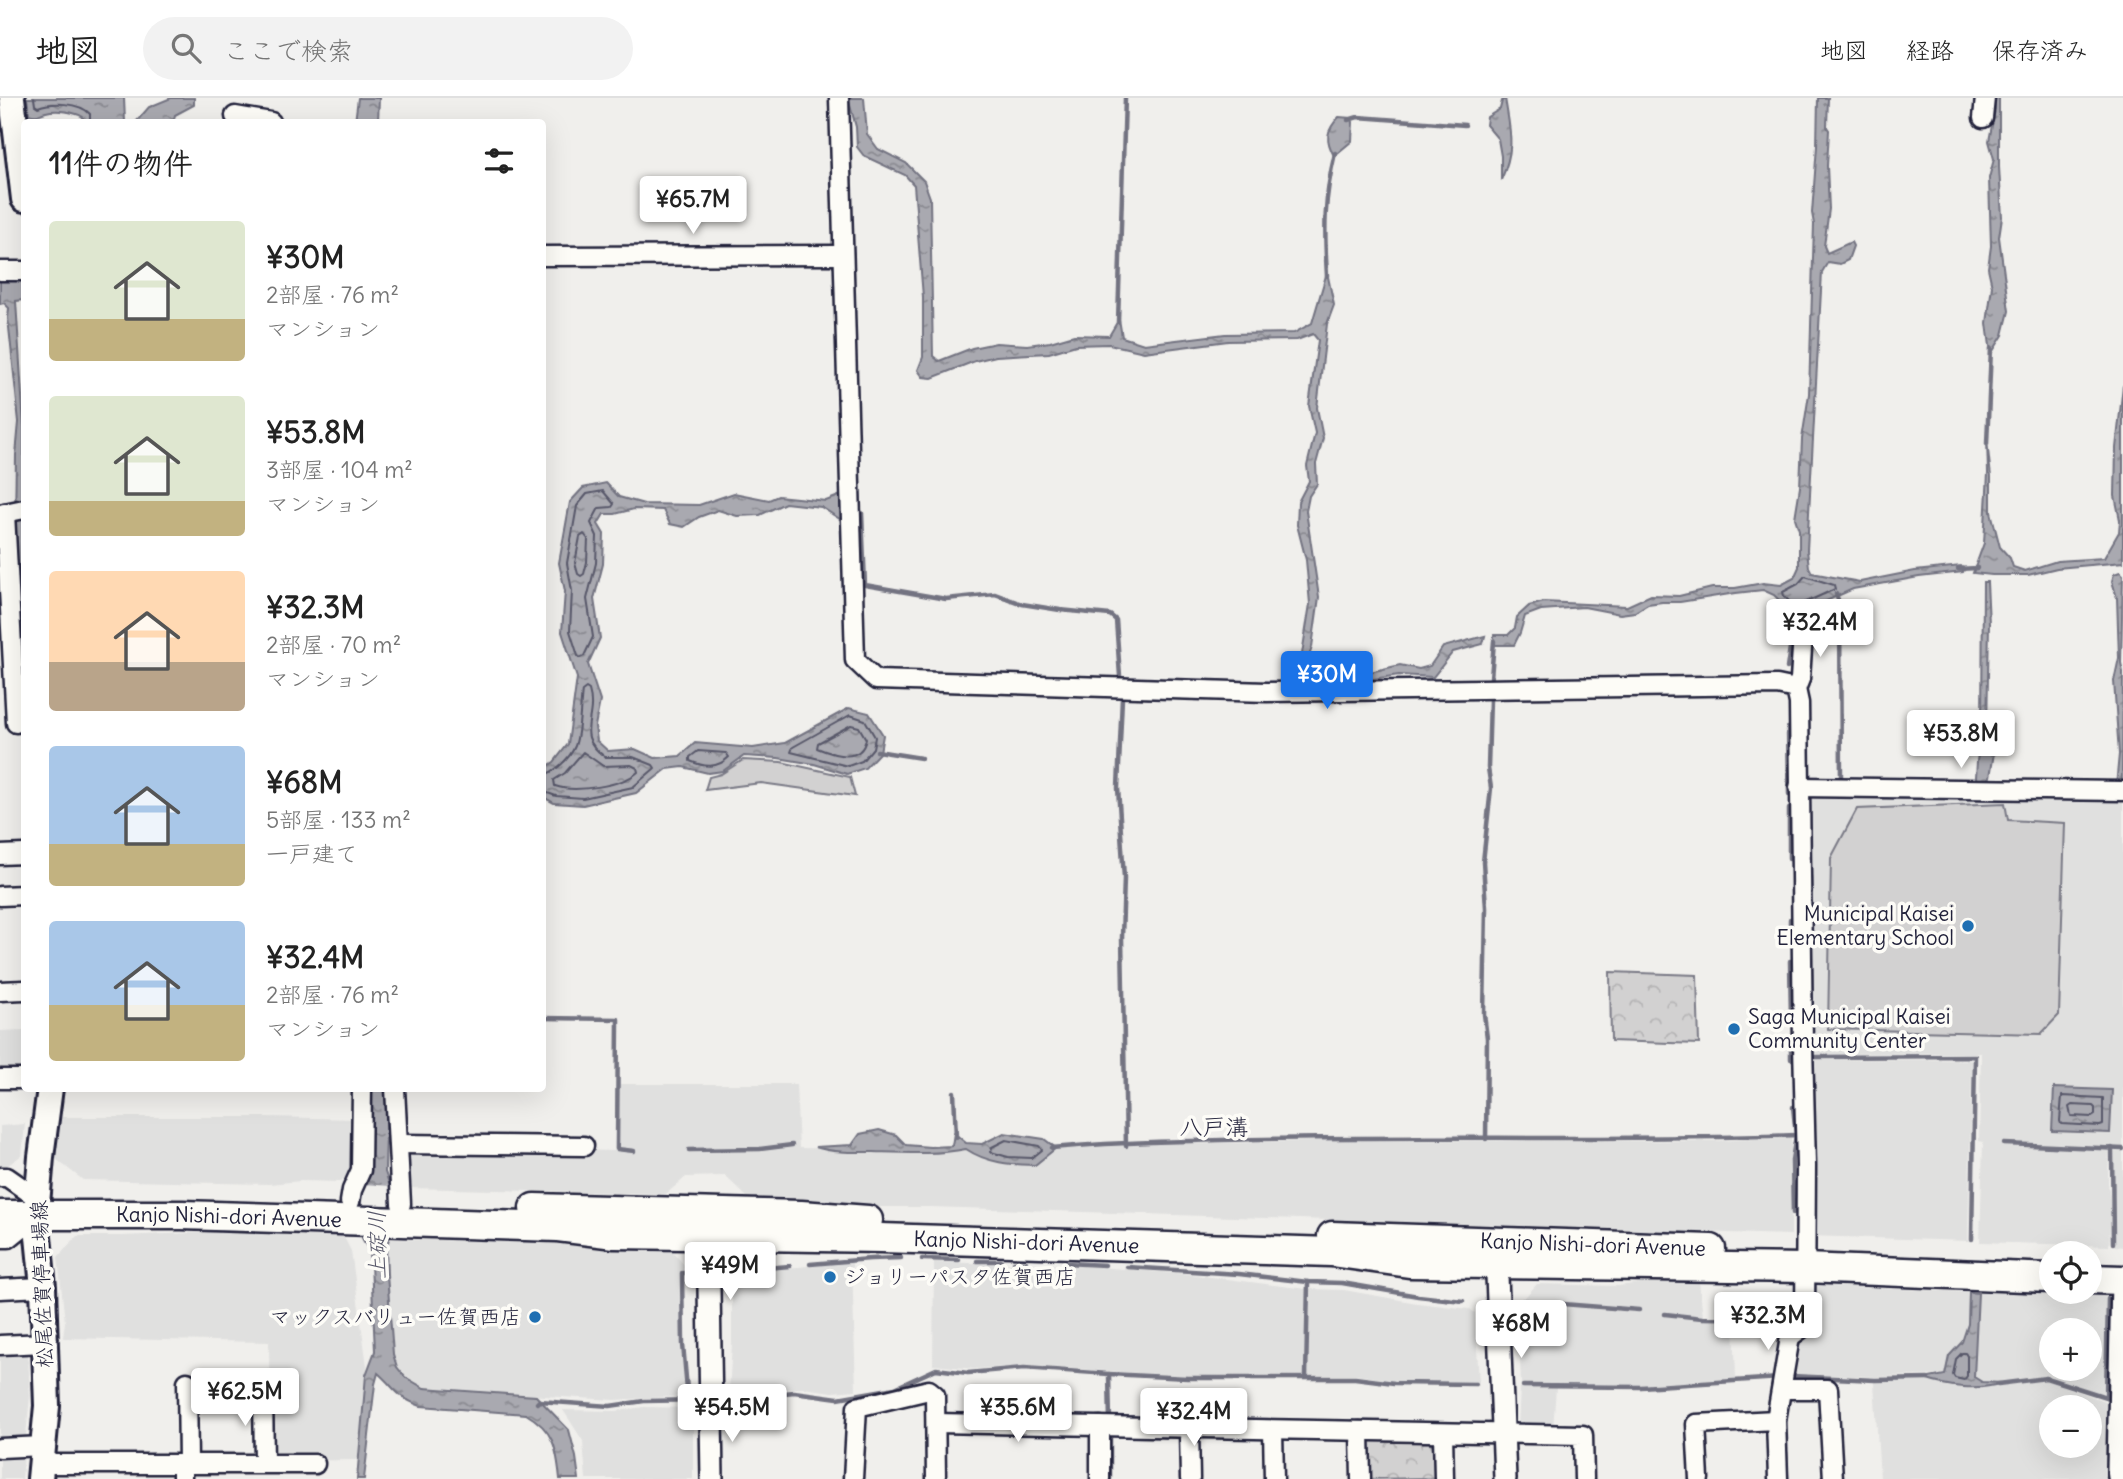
<!DOCTYPE html>
<html lang="ja">
<meta charset="utf-8">
<style>
:root{--surface:#fff;--page:#f2f2f2;--text:#222;--muted:#767676;--line:#e0e0e0;--accent:#1a73e8}
body{margin:0;font-family:Delius,"Klee One",sans-serif;background:var(--page);color:var(--text);height:100vh;display:flex;flex-direction:column;font-size:26px;white-space:nowrap}
*{box-sizing:border-box;margin:0}
p{font-size:23px;color:var(--muted)}
.icon{flex:none;width:38px;height:38px;fill:none;stroke:currentColor;stroke-width:2;stroke-linecap:round;stroke-linejoin:round}
.map{position:relative;flex:1;overflow:hidden}
.panel{position:absolute;left:21px;top:21px;width:525px;height:973px;display:flex;flex-direction:column;background:var(--surface);border-radius:7px;box-shadow:0 7px 28px #0002}
.panel>*{flex:none}
.tools{position:absolute;left:2039px;top:1143px;display:grid;gap:14px}
.tools a{display:grid;place-items:center;width:63px;height:63px;border-radius:50%;background:var(--surface);box-shadow:0 7px 28px #0002;font-size:35px}
.price{position:absolute;translate:-50% -60px;padding:0 16px;border-radius:7px;background:#fff;color:#222;font-size:23px;line-height:46px;filter:drop-shadow(0 2px 4px #0008)}
.price::after{content:'';position:absolute;left:50%;top:42px;width:21px;height:16px;margin-left:-10px;background:inherit;clip-path:polygon(0 0,100% 0,50% 100%)}
.price.active{background:var(--accent);color:#fff}
ul{padding:0;list-style:none}
li{display:flex;align-items:center;gap:21px;height:175px;padding:0 28px}
li span{display:grid;place-items:center;flex:none;width:196px;height:140px;border-radius:7px;color:#555}
li>.icon{margin-inline-start:auto}
span .icon{width:84px;height:84px;fill:#fffc;stroke-width:1}
li b{font-size:30px}
h2{display:flex;justify-content:space-between;align-items:center;height:84px;padding:0 28px;font-size:30px}
header{display:flex;align-items:center;gap:42px;box-sizing:border-box;height:98px;padding:0 35px;background:var(--surface);border-bottom:2px solid var(--line)}
header strong{font-size:33px}
nav{display:flex;gap:38px;margin-inline-start:auto;font-size:24px}
.search{width:490px;height:63px;background:var(--page);display:flex;align-items:center;gap:18px;box-sizing:border-box;padding:0 24px;border-radius:38px;color:var(--muted);font-size:26px}
.map>svg:first-child{display:block}
.built{fill:#e0e0df;fill-rule:evenodd}
.grass{fill:#d2d1d1;stroke:#7a7a86;stroke-width:2}
.park{fill:url(#park-crowns);stroke:#7a7a86;stroke-width:2}
.water{fill:url(#water-ripples);stroke:#737381;stroke-width:2}
.pier{fill:#f0efec}
.lines{fill:none;stroke-linecap:round;stroke-linejoin:round}
.shore{stroke:#58586a;stroke-width:2}
.stream{stroke:#737381;stroke-width:4.5}
.minor-casing{stroke:#22223b;stroke-width:23}
.tertiary-casing{stroke:#22223b;stroke-width:26}
.secondary-casing{stroke:#22223b;stroke-width:30}
.trunk-casing{stroke:#22223b;stroke-width:33}
.minor{stroke:#fdfcf7;stroke-width:18}
.tertiary{stroke:#fdfcf7;stroke-width:21}
.secondary{stroke:#fdfcf7;stroke-width:24}
.trunk{stroke:#fdfcf7;stroke-width:28}
.poi-dot{fill:#1f6fb2;stroke:#fdfcf7;stroke-width:2.5}
.labels{text-anchor:middle;stroke-width:7;stroke-linejoin:round;paint-order:stroke}
.poi-label{font-size:21px;fill:#22223b;stroke:#fdfcf7;text-anchor:end}
.street-label{font-size:21px;fill:#22223b;stroke:#fdfcf7}
.neighbourhood-label{font-size:23px;fill:#22223b;stroke:#fdfcf7}
.water-label{font-size:23px;font-style:italic;fill:#58586a;stroke:#fdfcf7}
</style>
<header>
<strong>地図</strong>
<div class="search"><svg class="icon" aria-label="search" viewBox="0 0 24 24"><circle cx="10" cy="10" r="6"/><path d="M15 15l6 6"/></svg>ここで検索</div>
<nav><a>地図</a><a>経路</a><a>保存済み</a></nav>
</header>
<div class="map">
<svg width="2123" height="1381" viewBox="0 0 2123 1381">
<defs>
<pattern id="park-crowns" width="20" height="18" patternUnits="userSpaceOnUse" patternTransform="scale(1.75)"><rect width="20" height="18" fill="#d2d1d1"/><path d="M2 6a3 3 0 1 1 6 0M12 15a3 3 0 1 1 6 0" fill="none" stroke="#b4b3b4"/></pattern>
<pattern id="water-ripples" width="26" height="14" patternUnits="userSpaceOnUse" patternTransform="scale(1.75)"><rect width="26" height="14" fill="#a9a9b0"/><path d="M2 4q2-2 4 0t4 0M15 11q2-2 4 0t4 0" fill="none" stroke="#898990"/></pattern>
</defs>
<rect width="100%" height="100%" fill="#f0efec"/>
<filter id="ink" filterUnits="userSpaceOnUse"><feTurbulence type="fractalNoise" baseFrequency=".0143" numOctaves="2"/><feDisplacementMap in="SourceGraphic" scale="14" xChannelSelector="R" yChannelSelector="G"/><feConvolveMatrix kernelMatrix="1 2 1 2 8 2 1 2 1" color-interpolation-filters="sRGB"/></filter>
<g filter="url(#ink)">
<g class="built">
<path d="M1811 698 2123 701V1049L2003 1044 2004 1048 2109 1052 2108 1084 2111 1110 2109 1148 1980 1144 1983 1044 1979 1043 1981 955 1814 956Z"/>
<path d="M24 932V975H0V933Z"/>
<path d="M1811 961 1972 962 1968 1143 1808 1138Z"/>
<path d="M616 986H796L799 1050 949 1053 1057 1048 1365 1042 1714 1043 1791 1039V1137L930 1109H848L798 1101 747 1099 725 1078 686 1079 666 1096 406 1090 402 1051 502 1050 614 1053Z"/>
<path d="M58 1019H269L358 1021 355 1072 339 1084 301 1083 269 1086 83 1082 53 1059Z"/>
<path d="M25 1026 22 1057 0 1073V1028Z"/>
<path d="M2115 1051 2123 1052V1149L2115 1148V1100L2113 1085Z"/>
<path d="M212 1134 344 1139 351 1153 367 1268 358 1362 276 1363 270 1358 269 1244 63 1240 65 1224 58 1159 77 1138H122Z"/>
<path d="M389 1141 550 1144 598 1150 671 1152 686 1169 680 1174 681 1244 685 1298 615 1302 437 1292 424 1290 405 1279 397 1269 393 1256 389 1213 386 1149Z"/>
<path d="M852 1164 856 1292 832 1294 803 1290 729 1294 732 1246V1175Z"/>
<path d="M934 1164 1084 1168 1188 1176 1306 1191 1304 1277 1187 1278 1025 1268 974 1271 933 1267Z"/>
<path d="M1663 1182 1699 1183 1703 1218 1734 1222 1736 1281 1640 1287 1521 1286 1518 1207 1537 1186 1618 1188Z"/>
<path d="M1809 1187 1969 1194 1968 1226 1962 1244 1949 1258 1945 1277 1876 1279 1796 1276Z"/>
<path d="M1310 1191 1344 1192 1417 1205 1470 1211 1475 1215 1479 1284 1394 1283 1355 1277H1308Z"/>
<path d="M1980 1193 2106 1198 2105 1292 2101 1296 2046 1278 1998 1285 1982 1284 1974 1279 1978 1195ZM2051 1232H2090V1270H2051Z"/>
<path d="M28 1252 30 1299 25 1345 0 1346V1254Z"/>
<path d="M2046 1282 2110 1305 2109 1381H1880L1874 1284 1931 1283 1966 1289H1990ZM2051 1309H2090V1348H2051Z"/>
<path d="M1556 1289 1553 1331 1518 1330 1520 1290Z"/>
<path d="M644 1309 693 1310V1381H586L583 1343 563 1312 616 1313Z"/>
<path d="M24 1354 22 1381H0V1355Z"/>
</g>
<g class="grass">
<path d="M743 662 781 664 850 679 855 698 761 685 705 692 709 679 721 676Z"/>
<path d="M2005 705 2008 722 2065 725 2059 917 2041 936 1828 931 1831 760 1857 711Z"/>
</g>
<g class="park">
<path d="M1610 874 1697 877 1699 946 1611 943Z"/>
<path d="M1370 1340 1428 1342 1434 1348 1435 1380 1366 1381 1365 1347Z"/>
</g>
<g class="water">
<path d="M27 0H124L125 23 124 24H83V19C75 14 57 11 46 14 38 16 38 19 29 16Z"/>
<path d="M171 0H194V7L175 17 173 24H136L149 9Z"/>
<path d="M358 0H379L378 24H355Z"/>
<path d="M848 0H864L867 36 878 51 906 65 924 83 930 100 933 258 939 263 972 250 996 245 1027 247 1050 244 1074 237 1109 238 1119 221 1122 239 1144 246 1225 236 1294 235 1312 225 1327 174 1334 207 1327 226 1317 310 1323 340 1316 366 1317 386 1309 398 1306 413 1319 499 1312 549 1306 568V575L1313 578 1351 572 1370 574 1400 567 1419 571 1430 568 1443 549 1485 538 1483 546 1453 554 1433 579 1399 577 1340 586 1300 584 1298 581 1310 506 1306 462 1297 427 1298 404 1309 383 1307 368 1315 335 1309 308 1318 242 1313 236 1297 242 1228 243 1144 254 1109 246 1076 247 1049 255 996 258 975 263 932 280 923 279 918 272 923 259V199L914 87 905 77 864 58 857 49 856 29Z"/>
<path d="M1505 0C1510 33 1516 49 1501 82V58L1498 41 1486 27 1487 19 1500 11 1502 3Z"/>
<path d="M1818 0H1828L1827 29 1829 32 1827 68 1829 111 1824 148 1827 155 1851 144 1853 148 1848 162 1840 166 1828 164 1822 174 1807 452 1809 469 1812 475 1860 484 1915 473 1961 468 1964 472 1963 474 1919 479 1853 491 1804 513H1790L1774 497 1763 492 1736 495 1680 504H1662L1648 506 1635 514 1620 516 1584 509 1541 512 1525 518 1520 535 1514 547H1493L1494 537H1508L1515 530 1517 519 1529 508 1544 504 1627 508 1651 497 1679 498 1712 490H1735L1763 485 1781 487 1794 480 1799 469V432L1795 420 1800 389 1802 341 1809 296 1814 126 1812 115 1817 48Z"/>
<path d="M1995 0H1999V69L2002 119 1999 139 2009 213 2003 237 1991 256 1987 225 1992 188 1988 170 1991 148 1989 80 1994 61 1989 43 1995 12Z"/>
<path d="M1339 19 1351 20 1353 24 1352 43 1334 58C1325 41 1326 33 1339 19Z"/>
<path d="M0 180H24V202L16 203 24 329V595L15 424 16 357 19 324 8 220 9 210 4 205 0 206Z"/>
<path d="M2123 287V464L2057 470 2028 477H1992L1973 475 1984 445 1988 375 1987 342 1991 379V414L2000 449 2010 460 2013 469 2025 473 2057 463 2104 460 2119 434 2120 422 2115 398 2116 350Z"/>
<path d="M606 385 619 399 644 406 699 407 734 395 769 402 778 398 826 403 841 397 843 423 821 409 785 405 760 417 737 418 718 412 699 419 684 429 670 426 663 412 634 411 615 416H604L598 426 604 436 603 466 594 501 600 540 588 566 600 603 595 628 597 643 608 653 635 651 655 660 680 658 695 645 753 650 785 645 849 610 869 615 883 637 880 654 865 670 847 676 814 666 778 660 744 658 723 673 708 675 683 669 667 671 636 695 583 707 554 705 543 699V671L554 664 568 646 577 580 562 534 565 493 559 465 570 404 583 390Z"/>
<path d="M2120 474 2123 477 2121 565 2123 574 2122 685 2116 688 2119 656 2114 583 2119 560 2117 500 2112 483 2114 476Z"/>
<path d="M1983 484H1987L1989 526 1987 631 1994 655 1990 679 1982 685 1976 679 1977 663 1982 628Z"/>
<path d="M2054 990 2112 992 2110 1035 2052 1033Z"/>
<path d="M369 991H387L385 1074 390 1088 391 1136 386 1149 387 1176 393 1256 397 1269 405 1279 424 1290 536 1298 569 1332 576 1359 579 1381H560C557 1351 554 1332 526 1316L421 1308C396 1299 396 1291 378 1275L375 1286 364 1381H357L366 1277 375 1253 371 1166 367 1149 362 1140 361 1123Z"/>
<path d="M879 1032 896 1037 906 1047 930 1049 952 1048 954 1035 966 1045 982 1046 1004 1035 1044 1041 1056 1050 1035 1067C1011 1067 987 1065 966 1051 937 1057 904 1055 874 1054 854 1054 834 1055 815 1049L852 1047 860 1036Z"/>
<path d="M1969 1194 1978 1195 1974 1279 1982 1284 2002 1285C1978 1293 1948 1289 1924 1281L1945 1277 1949 1258 1962 1244 1968 1226Z"/>
</g>
<path class="pier" d="M363 1086 390 1088 391 1136 389 1141 362 1140 361 1123Z"/>
<g class="lines">
<g class="shore">
<path d="M34 0 35 7 38 9C52 4 79 4 90 16V24"/>
<path d="M603 393 614 406 612 409 599 410 591 425 597 438 596 465 587 501 593 539 584 558 580 560 578 558 570 533 572 493 567 465 577 408 587 396Z"/>
<path d="M584 436 588 441 587 464 584 476 581 478 578 476 575 465 580 439Z"/>
<path d="M1805 478 1834 487 1835 491 1802 506H1792L1784 498 1783 494 1798 486Z"/>
<path d="M850 617 865 622 875 639 873 650 862 663 848 668 791 654 793 649Z"/>
<path d="M851 627 859 629 866 641C861 666 834 657 817 650L818 645Z"/>
<path d="M698 653 726 655 729 659C717 671 704 669 690 663V659Z"/>
<path d="M583 654 603 668 631 667 637 670 638 674C622 688 575 695 555 688L554 682 565 675Z"/>
<path d="M542 677C555 675 570 660 575 648 580 635 580 608 582 593L586 590 589 592C598 621 573 636 605 659H633L653 667 655 670 633 689 583 700 556 698 542 693"/>
<path d="M2062 998 2103 1000V1027L2100 1028 2061 1026 2060 1023Z"/>
<path d="M2072 1007 2093 1008 2095 1010V1017L2092 1019 2071 1018 2069 1009Z"/>
<path d="M1006 1042 1039 1048 1042 1052 1032 1060 1008 1059 991 1054 992 1049Z"/>
<path d="M1962 1255H1965L1967 1258V1278L1964 1282 1955 1280 1953 1277 1956 1261Z"/>
</g>
<g class="stream">
<path d="M1348 22 1358 19 1465 27"/>
<path d="M1327 178C1324 130 1324 101 1335 55"/>
<path d="M1118 224 1125 0"/>
<path d="M1987 346 1991 250"/>
<path d="M862 415 865 487 946 501 995 496 1022 506 1060 512 1110 517 1116 522 1120 578"/>
<path d="M1958 471 1977 470"/>
<path d="M1836 496 1840 508 1841 683"/>
<path d="M1787 570 1796 508"/>
<path d="M1491 580 1494 543"/>
<path d="M1122 600 1118 690 1124 780 1122 840 1126 1048"/>
<path d="M1788 630 1789 696"/>
<path d="M877 653 921 660"/>
<path d="M1789 711V761"/>
<path d="M1810 778 1812 959 1975 958 1972 1141"/>
<path d="M1790 838V821"/>
<path d="M1790 863 1791 922"/>
<path d="M542 920 618 921 617 1051 634 1053"/>
<path d="M1791 941V961"/>
<path d="M954 994 956 1039"/>
<path d="M1793 1009 1796 1037"/>
<path d="M1486 1041 1487 940 1484 916 1486 810 1483 764 1491 690 1488 670 1490 601"/>
<path d="M2004 1046 2123 1051"/>
<path d="M1052 1050C1109 1044 1166 1044 1222 1042 1413 1036 1605 1044 1796 1037L1792 1062 1793 1115"/>
<path d="M2112 1050 2113 1145"/>
<path d="M689 1052 760 1051 792 1047"/>
<path d="M922 1161 959 1162"/>
<path d="M977 1163H1001"/>
<path d="M1014 1164H1026"/>
<path d="M1065 1165 1105 1167"/>
<path d="M810 1166 870 1161 901 1160"/>
<path d="M1127 1169 1239 1176 1308 1184 1342 1185 1418 1198 1463 1203"/>
<path d="M732 1173 790 1168"/>
<path d="M686 1175H682L683 1246 688 1303"/>
<path d="M1522 1203H1528"/>
<path d="M1550 1205 1639 1212"/>
<path d="M1665 1216 1702 1220 1789 1221 1793 1223 1795 1229"/>
<path d="M1793 1223V1210"/>
<path d="M1109 1276 1187 1280H1355L1394 1285 1476 1286"/>
<path d="M1792 1276V1278L1875 1282 1928 1281"/>
<path d="M1306 1279 1308 1184"/>
<path d="M1998 1286 2046 1280 2109 1300"/>
<path d="M1523 1288 1641 1289 1780 1280"/>
<path d="M2106 1299 2108 1201"/>
<path d="M717 1302 794 1294 838 1300 895 1290 936 1271 968 1275 1024 1270 1109 1276 1110 1324"/>
<path d="M537 1305 539 1303 610 1308 644 1303 705 1302"/>
<path d="M1110 1333V1381"/>
<path d="M1786 1354 1787 1381"/>
</g>
<g class="minor-casing">
<g id="minor">
<path d="M839 0 855 562 876 582 1267 594 1777 587 1796 591 1799 605 1803 947 1806 1068 1805 1222 1801 1231 1790 1239 1776 1322 1778 1381"/>
<path d="M235 18 271 24"/>
<path d="M1983 20 1985 0"/>
<path d="M542 158 843 157"/>
<path d="M0 173H24"/>
<path d="M5 415 16 625"/>
<path d="M0 416 24 411"/>
<path d="M1796 591 1800 581 1804 521"/>
<path d="M1799 689 2123 693"/>
<path d="M0 757 24 756"/>
<path d="M0 798 24 797"/>
<path d="M0 893 24 892"/>
<path d="M0 981H24"/>
<path d="M395 990 401 1106"/>
<path d="M398 1046 584 1048"/>
<path d="M0 1079H7L37 1100"/>
<path d="M350 1104 352 1092 361 1072 362 990"/>
<path d="M0 1140H9L36 1118"/>
<path d="M0 1191 43 1189"/>
<path d="M0 1247 45 1245"/>
<path d="M1782 1291H1828L1833 1381"/>
<path d="M263 1294 264 1365"/>
<path d="M936 1325 1583 1337 1584 1381"/>
<path d="M1100 1328V1381"/>
<path d="M1189 1331 1190 1381"/>
<path d="M1273 1332 1274 1381"/>
<path d="M1360 1333 1361 1381"/>
<path d="M1443 1335 1444 1381"/>
<path d="M0 1350 43 1348"/>
<path d="M42 1366H315"/>
<path d="M182 1381V1374L188 1365 187 1284"/>
<path d="M853 1381 857 1309 929 1292 935 1297 936 1381"/>
<path d="M1699 1381 1696 1326 1776 1322"/>
</g>
</g>
<g class="tertiary-casing">
<g id="tertiary">
<path d="M708 1125 712 1381"/>
<path d="M1496 1152 1505 1381"/>
<path d="M2121 1381 2119 1379 2118 1371 2122 1182"/>
</g>
</g>
<g class="secondary-casing">
<g id="secondary">
<path d="M12 0 24 101"/>
<path d="M40 1381 47 1308 43 1189 36 1118 41 1059 50 990"/>
</g>
</g>
<g class="trunk-casing">
<g id="trunk">
<path d="M534 1110 801 1117 868 1122"/>
<path id="s1" d="M0 1117H182L558 1129 615 1136 881 1140 1331 1154 1409 1165 1805 1170 2051 1180"/>
<path id="s2" d="M1332 1138 1711 1151"/>
<path d="M2090 1181 2123 1182"/>
</g>
</g>
<use href="#minor" class="minor"/>
<use href="#tertiary" class="tertiary"/>
<use href="#secondary" class="secondary"/>
<use href="#trunk" class="trunk"/>
</g>
</g>
<g class="poi-dot">
<circle cx="1968" cy="828" r="7"/>
<circle cx="1734" cy="931" r="7"/>
<circle cx="830" cy="1179" r="7"/>
<circle cx="535" cy="1219" r="7"/>
</g>
<g class="labels">
<g class="poi-label">
<text x="1954" y="823">Municipal Kaisei<tspan x="1954" dy="24">Elementary School</tspan></text>
<text x="1748" y="926" text-anchor="start">Saga Municipal Kaisei<tspan x="1748" dy="24">Community Center</tspan></text>
<text x="844" y="1186" text-anchor="start">ジョリーパスタ佐賀西店</text>
<text x="521" y="1226">マックスバリュー佐賀西店</text>
</g>
<g class="street-label">
<text dy="7" stroke="none"><textPath href="#s1" startOffset="229">Kanjo Nishi-dori Avenue</textPath></text>
<text dy="7" stroke="none"><textPath href="#s1" startOffset="1027">Kanjo Nishi-dori Avenue</textPath></text>
<text dy="7" stroke="none"><textPath href="#s2" startOffset="261">Kanjo Nishi-dori Avenue</textPath></text>
<text transform="translate(42 1186) rotate(-92)" y="7">松尾佐賀停車場線</text>
</g>
<g class="neighbourhood-label">
<text x="1214" y="1037">八戸溝</text>
</g>
<g class="water-label">
<text transform="translate(377 1147) rotate(-91)" y="8">上碇川</text>
</g>
</g>
</svg>
<div class="tools">
<a><svg class="icon" aria-label="locate" viewBox="0 0 24 24"><circle cx="12" cy="12" r="6"/><path d="M12 2v4M12 18v4M2 12h4M18 12h4"/></svg></a>
<a>+</a>
<a>−</a>
</div>
<b class="price" style="left:693px;top:138px">¥65.7M</b>
<b class="price" style="left:1820px;top:561px">¥32.4M</b>
<b class="price active" style="left:1327px;top:613px">¥30M</b>
<b class="price" style="left:1961px;top:672px">¥53.8M</b>
<b class="price" style="left:730px;top:1204px">¥49M</b>
<b class="price" style="left:1768px;top:1254px">¥32.3M</b>
<b class="price" style="left:1521px;top:1262px">¥68M</b>
<b class="price" style="left:245px;top:1330px">¥62.5M</b>
<b class="price" style="left:732px;top:1346px">¥54.5M</b>
<b class="price" style="left:1018px;top:1346px">¥35.6M</b>
<b class="price" style="left:1194px;top:1350px">¥32.4M</b>
<section class="panel">
<h2>11件の物件<svg class="icon" aria-label="filters" viewBox="0 0 24 24"><path d="M4 7h16M4 17h16"/><circle cx="9" cy="7" r="2"/><circle cx="15" cy="17" r="2"/></svg></h2>
<ul>
<li><span style="background:linear-gradient(#dfe7d0 70%,#c2b280 0)"><svg class="icon" aria-label="home" viewBox="0 0 24 24"><path d="M3 11l9-7 9 7M6 9v11h12V9"/></svg></span><div><b>¥30M</b><p>2部屋 · 76 m²</p><p>マンション</p></div></li>
<li><span style="background:linear-gradient(#dfe7d0 75%,#c2b280 0)"><svg class="icon" aria-label="home" viewBox="0 0 24 24"><path d="M3 11l9-7 9 7M6 9v11h12V9"/></svg></span><div><b>¥53.8M</b><p>3部屋 · 104 m²</p><p>マンション</p></div></li>
<li><span style="background:linear-gradient(#ffd9b3 65%,#b9a48a 0)"><svg class="icon" aria-label="home" viewBox="0 0 24 24"><path d="M3 11l9-7 9 7M6 9v11h12V9"/></svg></span><div><b>¥32.3M</b><p>2部屋 · 70 m²</p><p>マンション</p></div></li>
<li><span style="background:linear-gradient(#a9c7e8 70%,#c2b280 0)"><svg class="icon" aria-label="home" viewBox="0 0 24 24"><path d="M3 11l9-7 9 7M6 9v11h12V9"/></svg></span><div><b>¥68M</b><p>5部屋 · 133 m²</p><p>一戸建て</p></div></li>
<li><span style="background:linear-gradient(#a9c7e8 60%,#c2b280 0)"><svg class="icon" aria-label="home" viewBox="0 0 24 24"><path d="M3 11l9-7 9 7M6 9v11h12V9"/></svg></span><div><b>¥32.4M</b><p>2部屋 · 76 m²</p><p>マンション</p></div></li>
</ul>
</section>
</div>
